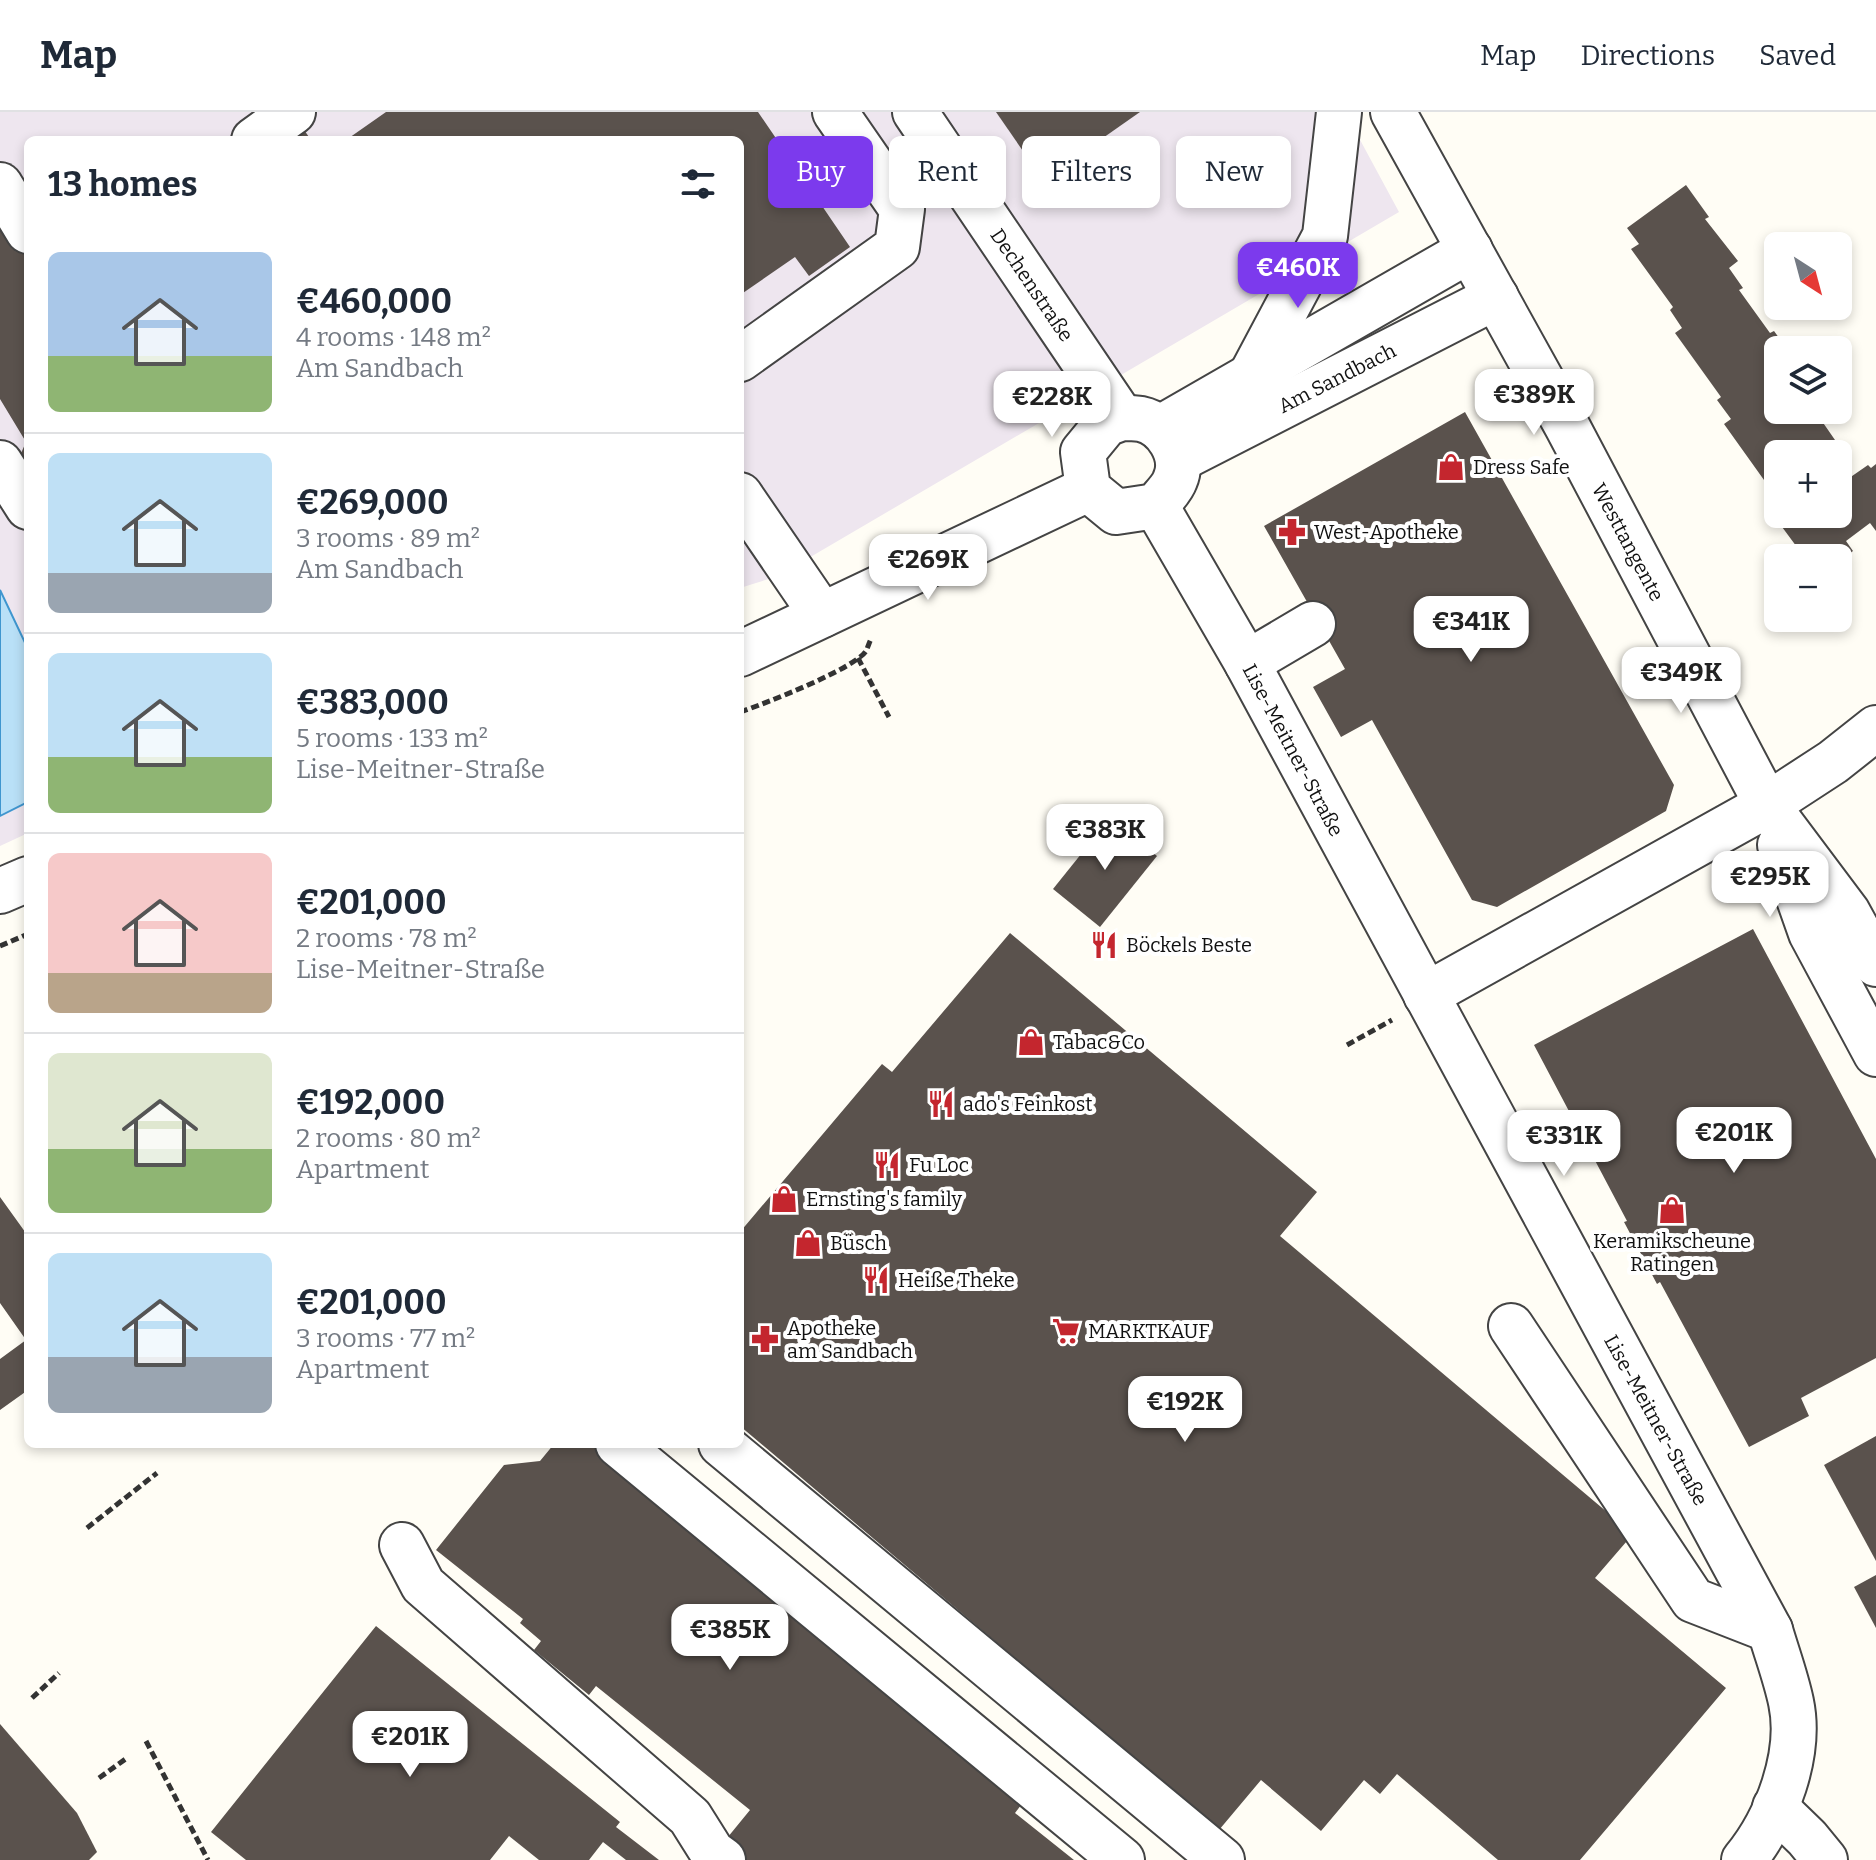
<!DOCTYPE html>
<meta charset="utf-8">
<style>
:root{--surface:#fff;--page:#f6f6f7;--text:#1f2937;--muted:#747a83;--line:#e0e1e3;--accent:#7c3aed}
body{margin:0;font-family:Bitter,serif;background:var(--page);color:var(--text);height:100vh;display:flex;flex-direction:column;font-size:30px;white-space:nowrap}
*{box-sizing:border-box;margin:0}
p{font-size:26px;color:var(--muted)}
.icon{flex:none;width:44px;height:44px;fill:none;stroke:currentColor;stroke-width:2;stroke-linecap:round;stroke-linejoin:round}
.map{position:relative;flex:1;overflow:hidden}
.details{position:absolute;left:24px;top:24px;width:720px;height:1312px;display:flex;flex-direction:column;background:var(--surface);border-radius:12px;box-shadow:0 4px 12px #0003}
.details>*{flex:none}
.hud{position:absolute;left:768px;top:24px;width:760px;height:72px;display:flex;gap:16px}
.needle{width:52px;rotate:144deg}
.controls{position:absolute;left:1764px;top:120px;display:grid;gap:16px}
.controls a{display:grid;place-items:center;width:88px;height:88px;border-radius:12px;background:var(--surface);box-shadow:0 4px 12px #0003;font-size:40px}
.price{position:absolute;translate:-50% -68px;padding:0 18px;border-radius:16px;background:#fff;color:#222;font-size:26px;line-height:52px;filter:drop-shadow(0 2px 4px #0008)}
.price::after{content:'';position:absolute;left:50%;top:48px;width:24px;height:18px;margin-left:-12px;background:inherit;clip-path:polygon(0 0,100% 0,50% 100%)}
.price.selected{background:var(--accent);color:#fff}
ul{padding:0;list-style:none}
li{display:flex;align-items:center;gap:24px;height:200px;padding:0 24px}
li+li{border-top:2px solid var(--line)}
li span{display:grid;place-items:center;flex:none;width:224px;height:160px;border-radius:12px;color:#555}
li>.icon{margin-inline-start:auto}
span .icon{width:96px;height:96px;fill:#fffc;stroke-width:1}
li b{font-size:34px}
h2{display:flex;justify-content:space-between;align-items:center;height:96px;padding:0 24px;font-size:34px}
.tag{padding:0 28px;border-radius:12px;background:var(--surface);box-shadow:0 4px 12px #0003;font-size:28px;line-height:72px}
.tag.selected{background:var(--accent);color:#fff}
header{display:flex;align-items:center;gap:48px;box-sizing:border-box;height:112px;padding:0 40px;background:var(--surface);border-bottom:2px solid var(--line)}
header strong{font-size:38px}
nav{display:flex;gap:44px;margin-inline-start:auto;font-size:28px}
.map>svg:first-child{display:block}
.industrial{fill:#eee6ef}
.water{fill:#b9e0f7;stroke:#3f96cf;stroke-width:2}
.building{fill:#5a524d}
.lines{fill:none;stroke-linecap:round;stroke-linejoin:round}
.minor-casing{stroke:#444;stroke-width:48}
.path{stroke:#333;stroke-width:5;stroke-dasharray:8 4;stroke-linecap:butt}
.minor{stroke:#fff;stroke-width:44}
.labels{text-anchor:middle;stroke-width:8;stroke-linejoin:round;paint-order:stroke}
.street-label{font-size:20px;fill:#111;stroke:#fff}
.poi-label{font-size:20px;fill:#111;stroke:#fff;text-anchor:start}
</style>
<header>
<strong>Map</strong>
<nav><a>Map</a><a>Directions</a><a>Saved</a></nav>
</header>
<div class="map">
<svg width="1876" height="1748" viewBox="0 0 1876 1748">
<rect width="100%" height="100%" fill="#fffdf5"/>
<path class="industrial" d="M0 0H1345L1399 100 778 464 740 476V28H28V721L0 734Z"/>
<path class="water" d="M0 478 28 537V690L0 704Z"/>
<g class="building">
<path d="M386 0H758L850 135 809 164 795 145 740 183V28H346Z"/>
<path d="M996 0H1140L1043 68Z"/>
<path d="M300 12 311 28H276Z"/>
<path d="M1686 73 1709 105 1705 107 1738 149 1729 156 1743 176 1739 178 1770 221 1774 219 1788 238H1778V298H1809L1814 305 1817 302 1835 328 1824 335 1829 342H1778V395L1765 377 1769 375 1724 312 1731 307 1717 288 1721 285 1675 221 1682 216 1670 198 1673 195 1631 137 1639 132 1627 116Z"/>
<path d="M0 85 28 132V364L18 348 26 330 0 287Z"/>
<path d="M1465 300 1674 673 1666 699 1497 795 1472 788 1372 608 1341 625 1313 575 1345 557 1264 414Z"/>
<path d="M1876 352V419L1870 411 1846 429 1853 439 1838 450V446H1814L1812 443 1805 446 1771 400 1778 395V402H1838V366L1842 371 1868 353 1871 356Z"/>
<path d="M1110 706 1157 744 1100 815 1053 777Z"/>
<path d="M1753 817 1876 1047V1246L1801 1286 1809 1304 1749 1335 1660 1170 1657 1172 1624 1110 1627 1109 1534 933Z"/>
<path d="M1010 821 1317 1080 1280 1124 1633 1422 1595 1466 1726 1576 1580 1748H1498L1397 1662 1380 1682 1364 1668 1321 1719 1261 1668 1219 1718 740 1314V1120L882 952 892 960Z"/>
<path d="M0 1085 28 1124V1278L0 1298V1247L26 1228 0 1191Z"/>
<path d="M1876 1324V1449L1824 1353Z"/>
<path d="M554 1332H596L914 1587 925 1615 931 1608 1027 1685 1015 1701 1074 1748H744L723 1731 750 1698 596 1574 589 1583 534 1538 541 1529 520 1511 523 1507 436 1438 504 1353 540 1349Z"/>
<path d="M1876 1463V1516L1854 1475Z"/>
<path d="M376 1514 620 1710 616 1715 659 1748H626L603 1730 589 1748H539L509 1724 490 1748H246L211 1720Z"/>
<path d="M0 1612 77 1701 97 1740 89 1748H0Z"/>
</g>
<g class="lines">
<g class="minor-casing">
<g id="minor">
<path d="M915 0 1122 306"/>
<path d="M1393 0 1567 314 1767 693 1848 801 1876 852"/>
<path d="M254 28 293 0"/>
<path d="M0 73 28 119"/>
<path d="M740 247 897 135 902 97 835 0"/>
<path d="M1250 265 1325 124 1339 0"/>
<path d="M1122 306C1128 306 1135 306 1141 307 1165 312 1186 343 1175 368 1172 377 1162 386 1156 394L1116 400 1088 377 1083 340 1106 312Z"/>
<path d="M1160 316 1470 138"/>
<path d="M1178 348 1496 185"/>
<path d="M0 351 28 395"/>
<path d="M740 383 822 503"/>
<path d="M1156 394 1247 551 1770 1518C1777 1542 1786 1566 1791 1590 1802 1642 1777 1708 1744 1748"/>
<path d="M740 542 1088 377"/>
<path d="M1247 551 1313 512"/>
<path d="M1780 733 1811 821 1876 942"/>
<path d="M0 779 28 767"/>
<path d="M1426 883 1767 693 1833 650 1876 616"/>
<path d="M1511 1214 1693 1488 1770 1518"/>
<path d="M618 1332 1122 1748"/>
<path d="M721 1332 1222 1748"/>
<path d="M402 1433 423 1473 690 1705 712 1740 723 1748"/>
<path d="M1775 1695 1807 1726 1825 1748"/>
</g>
</g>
<g class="path">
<path d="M858 546 889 605"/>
<path d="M740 600C764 592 854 557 866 539 868 535 869 531 871 527"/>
<path d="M0 834 28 822"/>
<path d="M1347 933 1392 908"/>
<path d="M87 1416 157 1361"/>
<path d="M32 1586 59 1561"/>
<path d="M146 1629 208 1748"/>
<path d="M99 1666 127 1646"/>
</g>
<use href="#minor" class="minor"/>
</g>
<defs>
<g id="shop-bare" transform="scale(2.16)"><path d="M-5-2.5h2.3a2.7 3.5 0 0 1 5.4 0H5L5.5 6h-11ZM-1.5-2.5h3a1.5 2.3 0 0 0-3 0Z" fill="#c4262e" stroke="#fff" stroke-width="2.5" paint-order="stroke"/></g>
<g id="pharmacy-bare" transform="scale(2.16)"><path d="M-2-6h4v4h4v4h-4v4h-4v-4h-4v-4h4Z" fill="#c4262e" stroke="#fff" stroke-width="2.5" paint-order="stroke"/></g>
<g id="restaurant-bare" transform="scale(2.16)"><path d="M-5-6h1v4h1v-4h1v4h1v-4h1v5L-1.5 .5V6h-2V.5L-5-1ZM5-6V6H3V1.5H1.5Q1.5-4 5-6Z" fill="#c4262e" stroke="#fff" stroke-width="2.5" paint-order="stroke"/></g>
<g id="supermarket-bare" transform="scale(2.16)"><path d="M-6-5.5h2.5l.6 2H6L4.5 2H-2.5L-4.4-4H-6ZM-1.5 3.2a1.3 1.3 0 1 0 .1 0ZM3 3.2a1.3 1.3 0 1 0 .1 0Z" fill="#c4262e" stroke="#fff" stroke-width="2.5" paint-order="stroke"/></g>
</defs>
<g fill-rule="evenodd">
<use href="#shop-bare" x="1451" y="355"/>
<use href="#pharmacy-bare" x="1292" y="420"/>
<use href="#restaurant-bare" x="1104" y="833"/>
<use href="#shop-bare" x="1031" y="930"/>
<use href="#restaurant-bare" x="941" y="992"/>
<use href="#restaurant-bare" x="887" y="1053"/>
<use href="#shop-bare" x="784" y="1087"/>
<use href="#shop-bare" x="1672" y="1098"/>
<use href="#shop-bare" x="808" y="1131"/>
<use href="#restaurant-bare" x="876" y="1168"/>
<use href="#supermarket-bare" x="1066" y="1219"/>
<use href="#pharmacy-bare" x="765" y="1227"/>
</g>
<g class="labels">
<g class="street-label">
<text transform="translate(1032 173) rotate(56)" y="7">Dechenstraße</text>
<text transform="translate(1337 266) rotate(-27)" y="7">Am Sandbach</text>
<text transform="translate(1628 430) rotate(62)" y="7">Westtangente</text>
<text transform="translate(1293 638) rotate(62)" y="7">Lise-Meitner-Straße</text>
<text transform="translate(1656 1308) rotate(61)" y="7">Lise-Meitner-Straße</text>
</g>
<g class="poi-label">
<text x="1473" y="362">Dress Safe</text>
<text x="1314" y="427">West-Apotheke</text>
<text x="1126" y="840">Böckels Beste</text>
<text x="1053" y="937">Tabac&amp;Co</text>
<text x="963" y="999">ado's Feinkost</text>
<text x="909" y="1060">Fu Loc</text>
<text x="806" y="1094">Ernsting's family</text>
<text x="1672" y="1136" text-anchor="middle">Keramikscheune<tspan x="1672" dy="23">Ratingen</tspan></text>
<text x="830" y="1138">Büsch</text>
<text x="898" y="1175">Heiße Theke</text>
<text x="787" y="1223">Apotheke<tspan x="787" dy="23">am Sandbach</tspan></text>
<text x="1088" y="1226">MARKTKAUF</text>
</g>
</g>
</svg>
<div class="controls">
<a><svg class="needle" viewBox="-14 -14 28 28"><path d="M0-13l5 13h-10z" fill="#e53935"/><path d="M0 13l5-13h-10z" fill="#747a83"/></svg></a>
<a><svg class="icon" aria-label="layers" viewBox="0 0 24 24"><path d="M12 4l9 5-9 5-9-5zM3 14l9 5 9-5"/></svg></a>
<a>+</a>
<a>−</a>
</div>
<b class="price selected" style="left:1298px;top:198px">€460K</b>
<b class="price" style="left:1534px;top:325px">€389K</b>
<b class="price" style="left:1052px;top:327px">€228K</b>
<b class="price" style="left:928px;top:490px">€269K</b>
<b class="price" style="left:1471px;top:552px">€341K</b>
<b class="price" style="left:1681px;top:603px">€349K</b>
<b class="price" style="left:1105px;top:760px">€383K</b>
<b class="price" style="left:1770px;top:807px">€295K</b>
<b class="price" style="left:1734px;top:1063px">€201K</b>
<b class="price" style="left:1564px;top:1066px">€331K</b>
<b class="price" style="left:1185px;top:1332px">€192K</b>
<b class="price" style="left:730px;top:1560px">€385K</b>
<b class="price" style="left:410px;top:1667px">€201K</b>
<div class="hud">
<a class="tag selected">Buy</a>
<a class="tag">Rent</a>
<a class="tag">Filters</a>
<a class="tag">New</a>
</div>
<section class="details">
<h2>13 homes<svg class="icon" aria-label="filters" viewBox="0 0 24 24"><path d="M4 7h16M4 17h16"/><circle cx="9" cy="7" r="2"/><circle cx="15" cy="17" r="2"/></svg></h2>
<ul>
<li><span style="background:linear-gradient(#a9c7e8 65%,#8fb573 0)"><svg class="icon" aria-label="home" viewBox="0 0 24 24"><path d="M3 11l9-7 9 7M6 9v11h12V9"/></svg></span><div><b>€460,000</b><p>4 rooms · 148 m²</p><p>Am Sandbach</p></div></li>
<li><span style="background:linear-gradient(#bfe0f5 75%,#9aa5b1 0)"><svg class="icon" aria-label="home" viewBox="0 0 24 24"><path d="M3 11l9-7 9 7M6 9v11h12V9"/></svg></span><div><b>€269,000</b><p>3 rooms · 89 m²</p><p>Am Sandbach</p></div></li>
<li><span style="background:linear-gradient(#bfe0f5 65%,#8fb573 0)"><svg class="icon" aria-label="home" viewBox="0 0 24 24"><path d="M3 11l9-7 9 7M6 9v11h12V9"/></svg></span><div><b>€383,000</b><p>5 rooms · 133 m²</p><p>Lise-Meitner-Straße</p></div></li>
<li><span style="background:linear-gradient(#f6c9c9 75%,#b9a48a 0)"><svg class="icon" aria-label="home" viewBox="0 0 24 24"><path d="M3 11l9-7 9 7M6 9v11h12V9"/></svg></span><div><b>€201,000</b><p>2 rooms · 78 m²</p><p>Lise-Meitner-Straße</p></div></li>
<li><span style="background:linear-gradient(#dfe7d0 60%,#8fb573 0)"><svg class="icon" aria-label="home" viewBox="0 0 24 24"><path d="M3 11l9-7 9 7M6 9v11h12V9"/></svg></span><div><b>€192,000</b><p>2 rooms · 80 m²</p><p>Apartment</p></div></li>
<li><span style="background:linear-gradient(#bfe0f5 65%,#9aa5b1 0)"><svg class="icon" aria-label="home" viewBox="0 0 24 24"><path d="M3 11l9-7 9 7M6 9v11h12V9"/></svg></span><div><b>€201,000</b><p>3 rooms · 77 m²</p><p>Apartment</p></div></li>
</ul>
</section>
</div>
